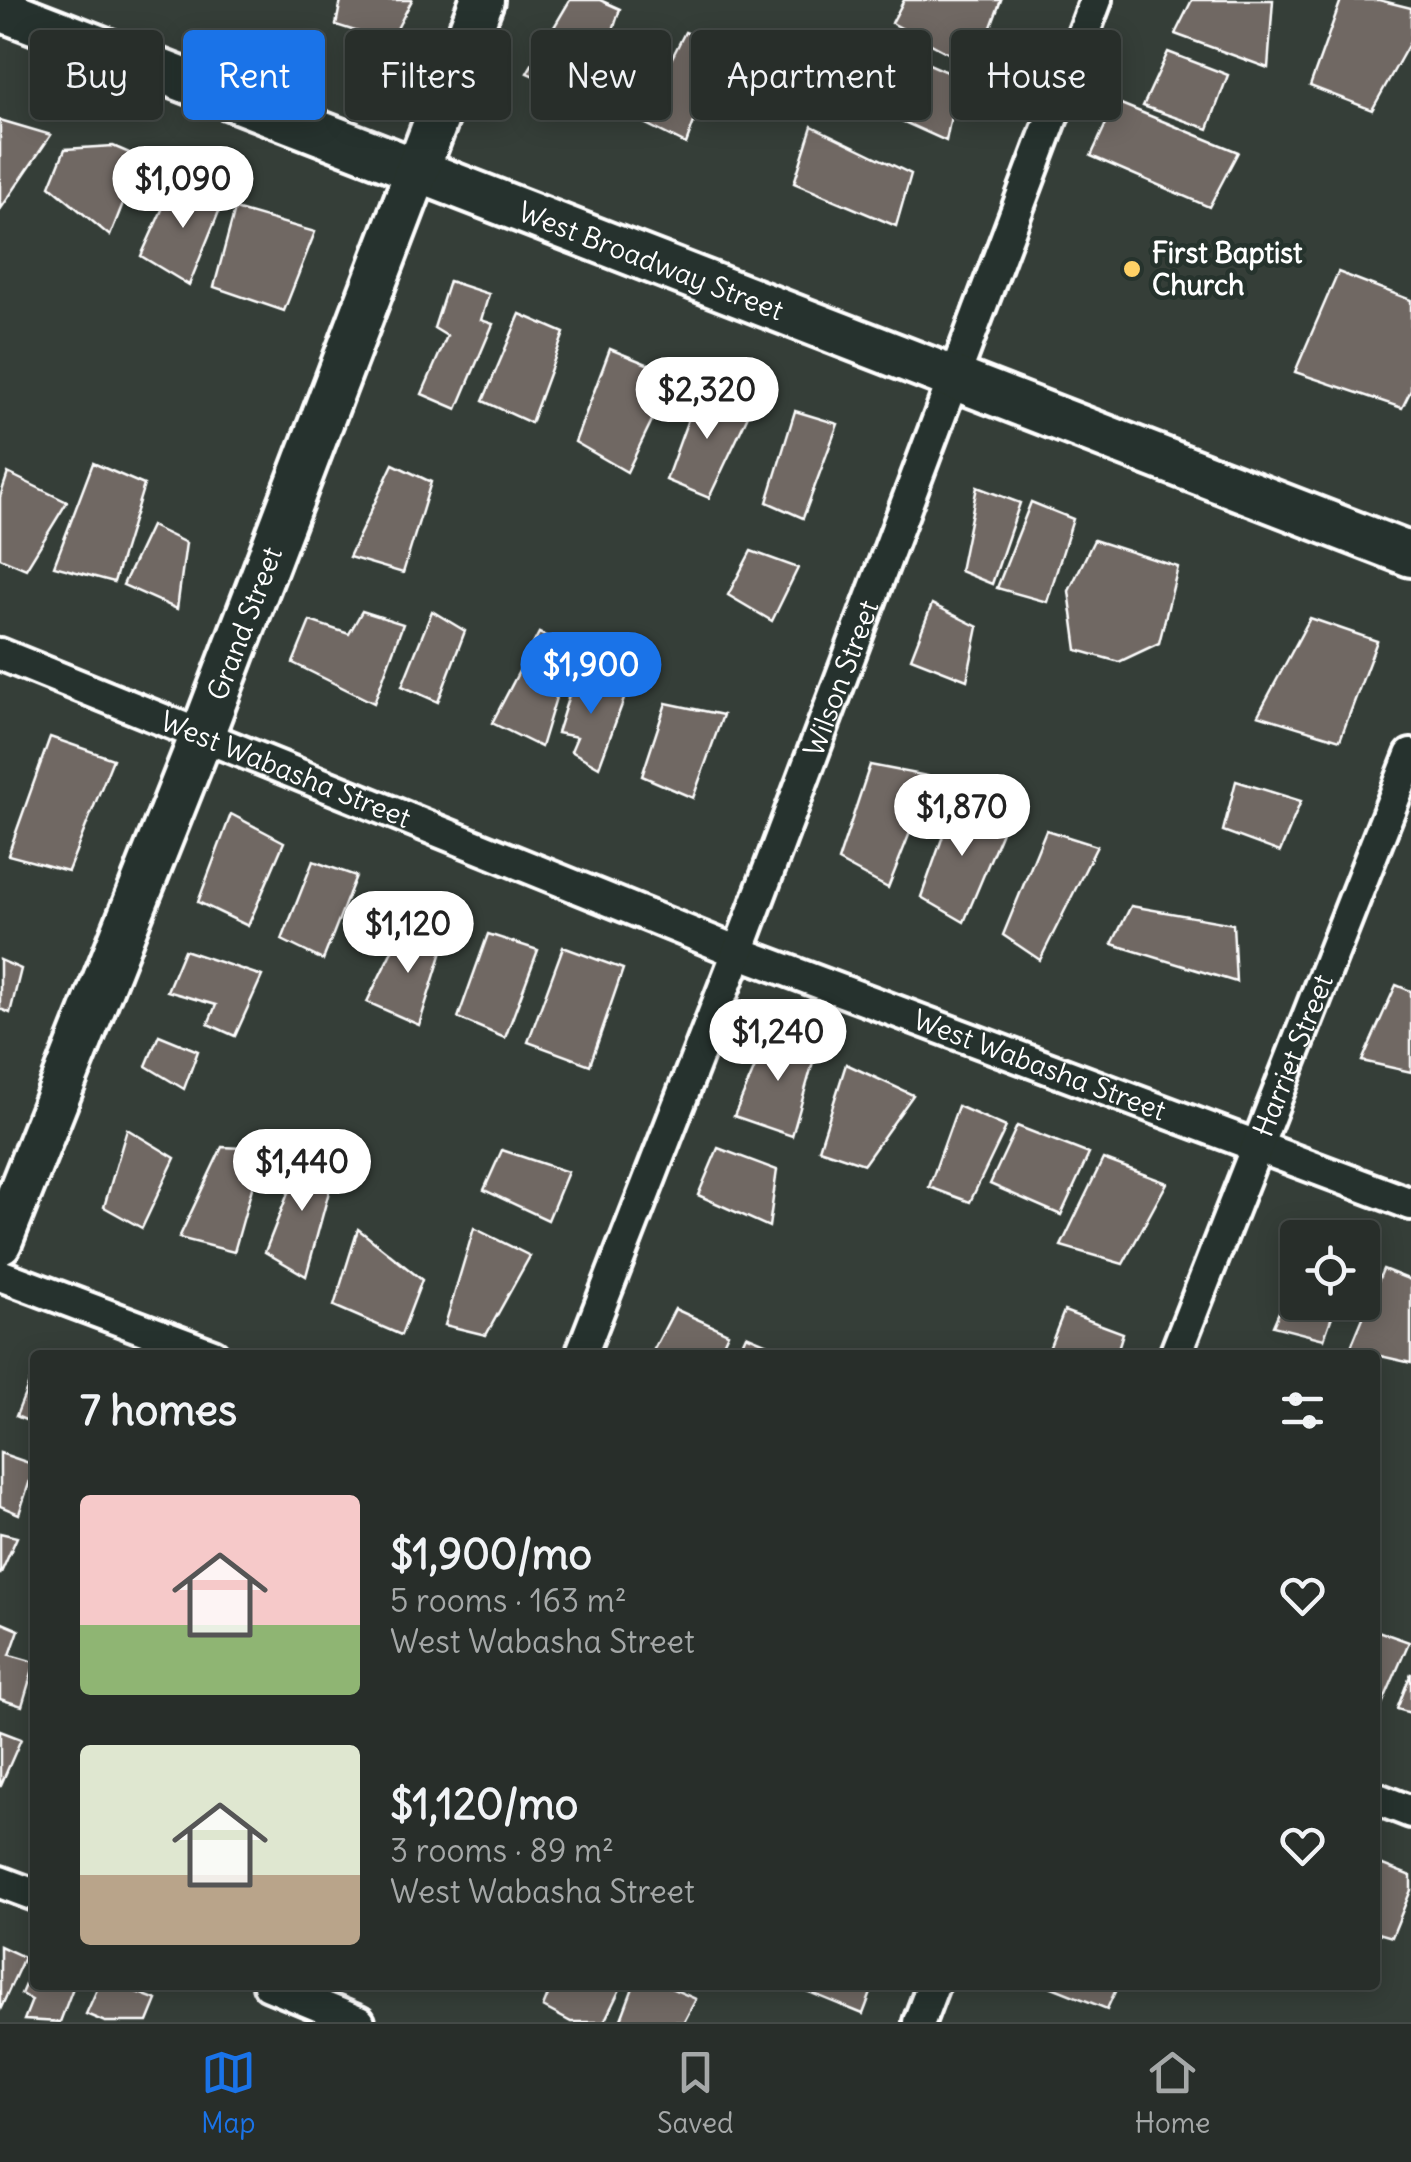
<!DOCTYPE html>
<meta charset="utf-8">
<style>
:root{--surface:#282e2a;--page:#303632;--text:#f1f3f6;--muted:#a5a8a8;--line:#444a47;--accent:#1a73e8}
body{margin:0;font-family:Delius,sans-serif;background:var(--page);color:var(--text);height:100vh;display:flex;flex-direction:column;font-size:38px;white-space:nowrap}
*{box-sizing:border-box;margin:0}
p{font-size:32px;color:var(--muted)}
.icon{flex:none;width:55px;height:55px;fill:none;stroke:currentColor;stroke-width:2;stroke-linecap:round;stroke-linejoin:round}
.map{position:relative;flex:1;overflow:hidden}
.drawer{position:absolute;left:30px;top:1350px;width:1350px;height:640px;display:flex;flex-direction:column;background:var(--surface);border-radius:10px;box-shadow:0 5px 25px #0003,0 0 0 2px var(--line)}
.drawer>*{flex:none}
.hud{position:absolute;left:30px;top:30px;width:1352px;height:90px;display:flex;gap:20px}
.tools{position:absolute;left:1280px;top:1220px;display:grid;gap:20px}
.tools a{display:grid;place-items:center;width:100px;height:100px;border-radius:10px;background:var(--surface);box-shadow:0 5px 25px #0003,0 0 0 2px var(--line);font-size:50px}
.price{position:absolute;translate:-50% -85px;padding:0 22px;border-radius:35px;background:#fff;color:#222;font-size:32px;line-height:65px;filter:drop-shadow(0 2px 5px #0008)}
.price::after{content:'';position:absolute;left:50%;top:60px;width:30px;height:22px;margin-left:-15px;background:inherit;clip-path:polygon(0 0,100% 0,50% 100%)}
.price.on{background:var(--accent);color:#fff}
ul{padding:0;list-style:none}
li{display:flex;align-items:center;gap:30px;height:250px;padding:0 50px}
li span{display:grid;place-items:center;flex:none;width:280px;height:200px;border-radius:10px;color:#555}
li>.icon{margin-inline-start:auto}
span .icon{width:120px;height:120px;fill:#fffc;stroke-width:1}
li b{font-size:42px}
h2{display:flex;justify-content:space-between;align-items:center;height:120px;padding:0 50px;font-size:42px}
.chip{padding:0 35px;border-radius:10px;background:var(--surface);box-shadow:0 5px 25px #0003,0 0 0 2px var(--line);font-size:35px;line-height:90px}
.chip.on{background:var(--accent);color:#fff}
.tabs{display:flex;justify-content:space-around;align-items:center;height:140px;border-top:2px solid var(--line);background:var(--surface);font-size:28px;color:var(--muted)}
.tabs a{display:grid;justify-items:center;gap:5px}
.tabs .on{color:var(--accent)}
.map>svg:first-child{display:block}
.building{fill:#706863;stroke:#fff;stroke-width:2.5}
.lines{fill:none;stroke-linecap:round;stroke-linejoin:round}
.street-casing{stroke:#fff;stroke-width:38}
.secondary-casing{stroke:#fff;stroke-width:50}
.street{stroke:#26332d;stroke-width:30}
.secondary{stroke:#26332d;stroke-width:42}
.poi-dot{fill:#ffd166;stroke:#26332d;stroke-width:4}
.labels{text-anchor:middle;stroke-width:9;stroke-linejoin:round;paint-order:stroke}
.poi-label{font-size:28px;font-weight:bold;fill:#fff;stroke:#26332d;text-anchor:start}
.street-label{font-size:28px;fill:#fff;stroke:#26332d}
</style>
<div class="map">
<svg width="1411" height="2022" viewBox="0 0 1411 2022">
<rect width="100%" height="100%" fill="#353e38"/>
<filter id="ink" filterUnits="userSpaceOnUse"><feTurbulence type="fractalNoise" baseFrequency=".01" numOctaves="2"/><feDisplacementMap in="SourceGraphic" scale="20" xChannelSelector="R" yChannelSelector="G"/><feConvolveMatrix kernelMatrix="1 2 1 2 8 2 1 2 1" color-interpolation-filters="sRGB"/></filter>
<g filter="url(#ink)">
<g class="building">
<path d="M341 0H412L390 42 336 25Z"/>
<path d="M570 0H600L620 9 590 100 527 73Z"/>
<path d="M904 0H1001L976 68 892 23Z"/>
<path d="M1192 0H1273L1268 68 1175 34Z"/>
<path d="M1341 0H1379L1411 8V40L1372 110 1310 86Z"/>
<path d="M685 32 721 47 686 144 640 121Z"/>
<path d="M876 41 959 77 946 141 851 98Z"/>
<path d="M1168 52 1228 75 1208 129 1143 106Z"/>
<path d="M1116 102 1238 152 1209 207 1091 156Z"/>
<path d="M0 120 51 135 0 210Z"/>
<path d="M812 126 911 174 896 226 794 183Z"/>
<path d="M113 146 141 158 110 236 50 186 65 149Z"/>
<path d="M175 181 224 199 189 285 141 256Z"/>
<path d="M235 209 315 232 284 311 214 287Z"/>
<path d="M1338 272 1411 300V390L1402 408 1295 372Z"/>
<path d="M449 281 489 294 481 320 493 324 457 409 422 394 447 336 434 328Z"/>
<path d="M520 314 564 333 531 423 483 401Z"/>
<path d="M610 349 674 375 627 472 575 442Z"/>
<path d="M699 389 752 407 709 498 666 480Z"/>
<path d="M795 411 838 424 803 518 767 502Z"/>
<path d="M93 463 144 485 114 582 54 566Z"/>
<path d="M393 464 431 482 403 573 349 557Z"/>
<path d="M8 473 67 502 26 569 0 558V497Z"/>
<path d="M977 487 1020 503 992 584 960 571Z"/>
<path d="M1031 502 1073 519 1047 602 997 588Z"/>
<path d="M151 526 186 543 177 609 123 585Z"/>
<path d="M1094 540 1178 567 1159 643 1119 662 1077 650 1069 591Z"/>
<path d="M751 551 798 568 772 621 728 595Z"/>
<path d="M932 604 978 627 967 680 911 658Z"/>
<path d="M362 611 403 624 374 703 293 663 310 621 349 634Z"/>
<path d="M432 611 465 631 438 702 402 686Z"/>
<path d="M1310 618 1377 641 1340 740 1258 715Z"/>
<path d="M539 633 571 648 541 747 492 723Z"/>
<path d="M575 676 627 691 599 767 571 751 577 737 557 733Z"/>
<path d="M666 703 723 715 693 798 642 776Z"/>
<path d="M50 737 113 759 68 871 8 855Z"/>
<path d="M870 765 932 777 888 888 838 861Z"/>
<path d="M1236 781 1301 801 1280 852 1223 831Z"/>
<path d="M957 797 1006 822 964 922 921 897Z"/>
<path d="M231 814 284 842 248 926 198 902Z"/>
<path d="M1046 830 1097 846 1040 960 1003 935Z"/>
<path d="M313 861 356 876 323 960 282 940Z"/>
<path d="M1131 906 1233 924 1236 982 1112 944Z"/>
<path d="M405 924 444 945 419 1025 367 1002Z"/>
<path d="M488 934 538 950 505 1038 458 1018Z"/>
<path d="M563 947 623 969 590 1065 528 1042Z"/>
<path d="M184 950 262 976 235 1036 208 1024 216 1005 167 991Z"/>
<path d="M0 960 21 969 10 1013 0 1009Z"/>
<path d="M1396 985 1411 991V1072L1362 1061Z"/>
<path d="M771 1030 817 1048 792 1136 734 1116Z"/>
<path d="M159 1035 198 1051 184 1089 146 1066Z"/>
<path d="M846 1064 913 1095 864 1164 819 1149Z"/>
<path d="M958 1106 1006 1127 970 1202 929 1187Z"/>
<path d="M1017 1126 1089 1154 1061 1215 990 1184Z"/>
<path d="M127 1129 175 1158 142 1228 104 1207Z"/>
<path d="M222 1147 263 1149 234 1252 179 1238Z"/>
<path d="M718 1148 777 1170 769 1227 698 1195Z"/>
<path d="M502 1150 568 1172 548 1220 484 1190Z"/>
<path d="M303 1155 337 1162 306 1276 265 1252Z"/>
<path d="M1103 1159 1167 1183 1123 1264 1061 1246Z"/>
<path d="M474 1228 530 1256 486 1335 445 1325Z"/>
<path d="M358 1229 422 1280 401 1335 334 1306Z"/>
<path d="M1298 1268V1302H1337L1324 1339 1273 1326Z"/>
<path d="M1383 1269 1411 1280V1363L1350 1349Z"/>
<path d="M675 1309 728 1333 718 1355H651Z"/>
<path d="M1064 1311 1123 1333 1116 1355H1062L1049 1349Z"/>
<path d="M746 1335 794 1355H737Z"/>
<path d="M34 1371H35V1424L16 1416Z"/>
<path d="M0 1453 35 1465 19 1514 0 1506Z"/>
<path d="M0 1533 17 1537 0 1575Z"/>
<path d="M0 1622 19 1630 10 1655 35 1662 22 1706 0 1699Z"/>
<path d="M1375 1630 1409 1642 1380 1709 1375 1708Z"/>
<path d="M1411 1673V1713L1397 1709Z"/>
<path d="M0 1731 21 1739 0 1787Z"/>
<path d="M1375 1862 1411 1876V1890L1392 1937 1375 1932Z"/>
<path d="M0 1946 24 1957 0 2010Z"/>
<path d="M35 1961V1985H74L60 2022 24 2020 32 2000 21 1994Z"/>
<path d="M99 1985H118L157 2000 148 2022H105L86 2014Z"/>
<path d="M552 1985H622L604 2022H571L543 2007Z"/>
<path d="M634 1985H664L696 1999 684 2022H620Z"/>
<path d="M792 1985H874L863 2014Z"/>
<path d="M1047 1985H1118L1107 2009Z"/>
</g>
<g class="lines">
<g class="street-casing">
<g id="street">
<path id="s1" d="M0 654 738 952 1411 1204"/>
<path d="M0 1275 213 1355"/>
<path id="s2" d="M581 1355 738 952 1096 0"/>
<path id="s3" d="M1175 1355 1411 755"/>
<path d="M1375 1798 1411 1812"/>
<path d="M0 1882 35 1895"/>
<path d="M269 1985 359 2022"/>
<path d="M919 2022 933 1985"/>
</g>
</g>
<g class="secondary-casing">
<g id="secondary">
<path id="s4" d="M0 9 1411 555"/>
<path id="s5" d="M0 1242 202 735 482 0"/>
</g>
</g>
<use href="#street" class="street"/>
<use href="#secondary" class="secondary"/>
</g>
</g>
<circle class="poi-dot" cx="1132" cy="269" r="10"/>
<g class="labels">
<g class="poi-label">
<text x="1152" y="263">First Baptist<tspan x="1152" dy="32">Church</tspan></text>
</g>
<g class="street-label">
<text dy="10" stroke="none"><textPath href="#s4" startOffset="698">West Broadway Street</textPath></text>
<text dy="10" stroke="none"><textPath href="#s5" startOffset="665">Grand Street</textPath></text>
<text dy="10" stroke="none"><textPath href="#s2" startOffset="725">Wilson Street</textPath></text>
<text dy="10" stroke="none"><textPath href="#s1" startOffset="308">West Wabasha Street</textPath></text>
<text dy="10" stroke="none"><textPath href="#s3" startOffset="322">Harriet Street</textPath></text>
<text dy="10" stroke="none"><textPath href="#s1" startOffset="1118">West Wabasha Street</textPath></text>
</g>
</g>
</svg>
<div class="tools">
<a><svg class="icon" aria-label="locate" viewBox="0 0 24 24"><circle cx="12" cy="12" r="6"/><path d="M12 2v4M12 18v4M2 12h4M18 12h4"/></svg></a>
</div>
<b class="price" style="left:183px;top:231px">$1,090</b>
<b class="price" style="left:707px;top:442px">$2,320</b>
<b class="price on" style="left:591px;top:717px">$1,900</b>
<b class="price" style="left:962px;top:859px">$1,870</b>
<b class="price" style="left:408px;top:976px">$1,120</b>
<b class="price" style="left:778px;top:1084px">$1,240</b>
<b class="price" style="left:302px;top:1214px">$1,440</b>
<div class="hud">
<a class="chip">Buy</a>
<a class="chip on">Rent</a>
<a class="chip">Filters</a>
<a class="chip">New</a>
<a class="chip">Apartment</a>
<a class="chip">House</a>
</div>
<section class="drawer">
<h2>7 homes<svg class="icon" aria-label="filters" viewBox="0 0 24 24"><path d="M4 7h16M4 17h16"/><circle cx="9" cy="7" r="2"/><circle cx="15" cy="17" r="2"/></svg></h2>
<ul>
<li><span style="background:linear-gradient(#f6c9c9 65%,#8fb573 0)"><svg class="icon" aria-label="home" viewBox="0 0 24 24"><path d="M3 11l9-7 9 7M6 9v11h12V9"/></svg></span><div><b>$1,900/mo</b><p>5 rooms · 163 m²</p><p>West Wabasha Street</p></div><svg class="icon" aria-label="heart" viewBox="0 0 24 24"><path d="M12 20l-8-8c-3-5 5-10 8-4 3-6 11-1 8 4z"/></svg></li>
<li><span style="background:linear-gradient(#dfe7d0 65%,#b9a48a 0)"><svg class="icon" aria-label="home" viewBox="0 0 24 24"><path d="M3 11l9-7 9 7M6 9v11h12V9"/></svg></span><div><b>$1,120/mo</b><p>3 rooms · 89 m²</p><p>West Wabasha Street</p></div><svg class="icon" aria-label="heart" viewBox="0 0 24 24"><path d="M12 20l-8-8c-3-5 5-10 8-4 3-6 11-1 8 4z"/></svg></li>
</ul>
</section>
</div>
<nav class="tabs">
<a class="on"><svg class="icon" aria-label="map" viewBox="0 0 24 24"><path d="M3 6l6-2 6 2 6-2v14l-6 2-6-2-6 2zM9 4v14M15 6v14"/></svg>Map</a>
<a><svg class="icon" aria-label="saved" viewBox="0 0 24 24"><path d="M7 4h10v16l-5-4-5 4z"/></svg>Saved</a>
<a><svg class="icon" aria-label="home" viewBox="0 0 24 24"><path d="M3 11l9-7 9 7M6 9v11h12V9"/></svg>Home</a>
</nav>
